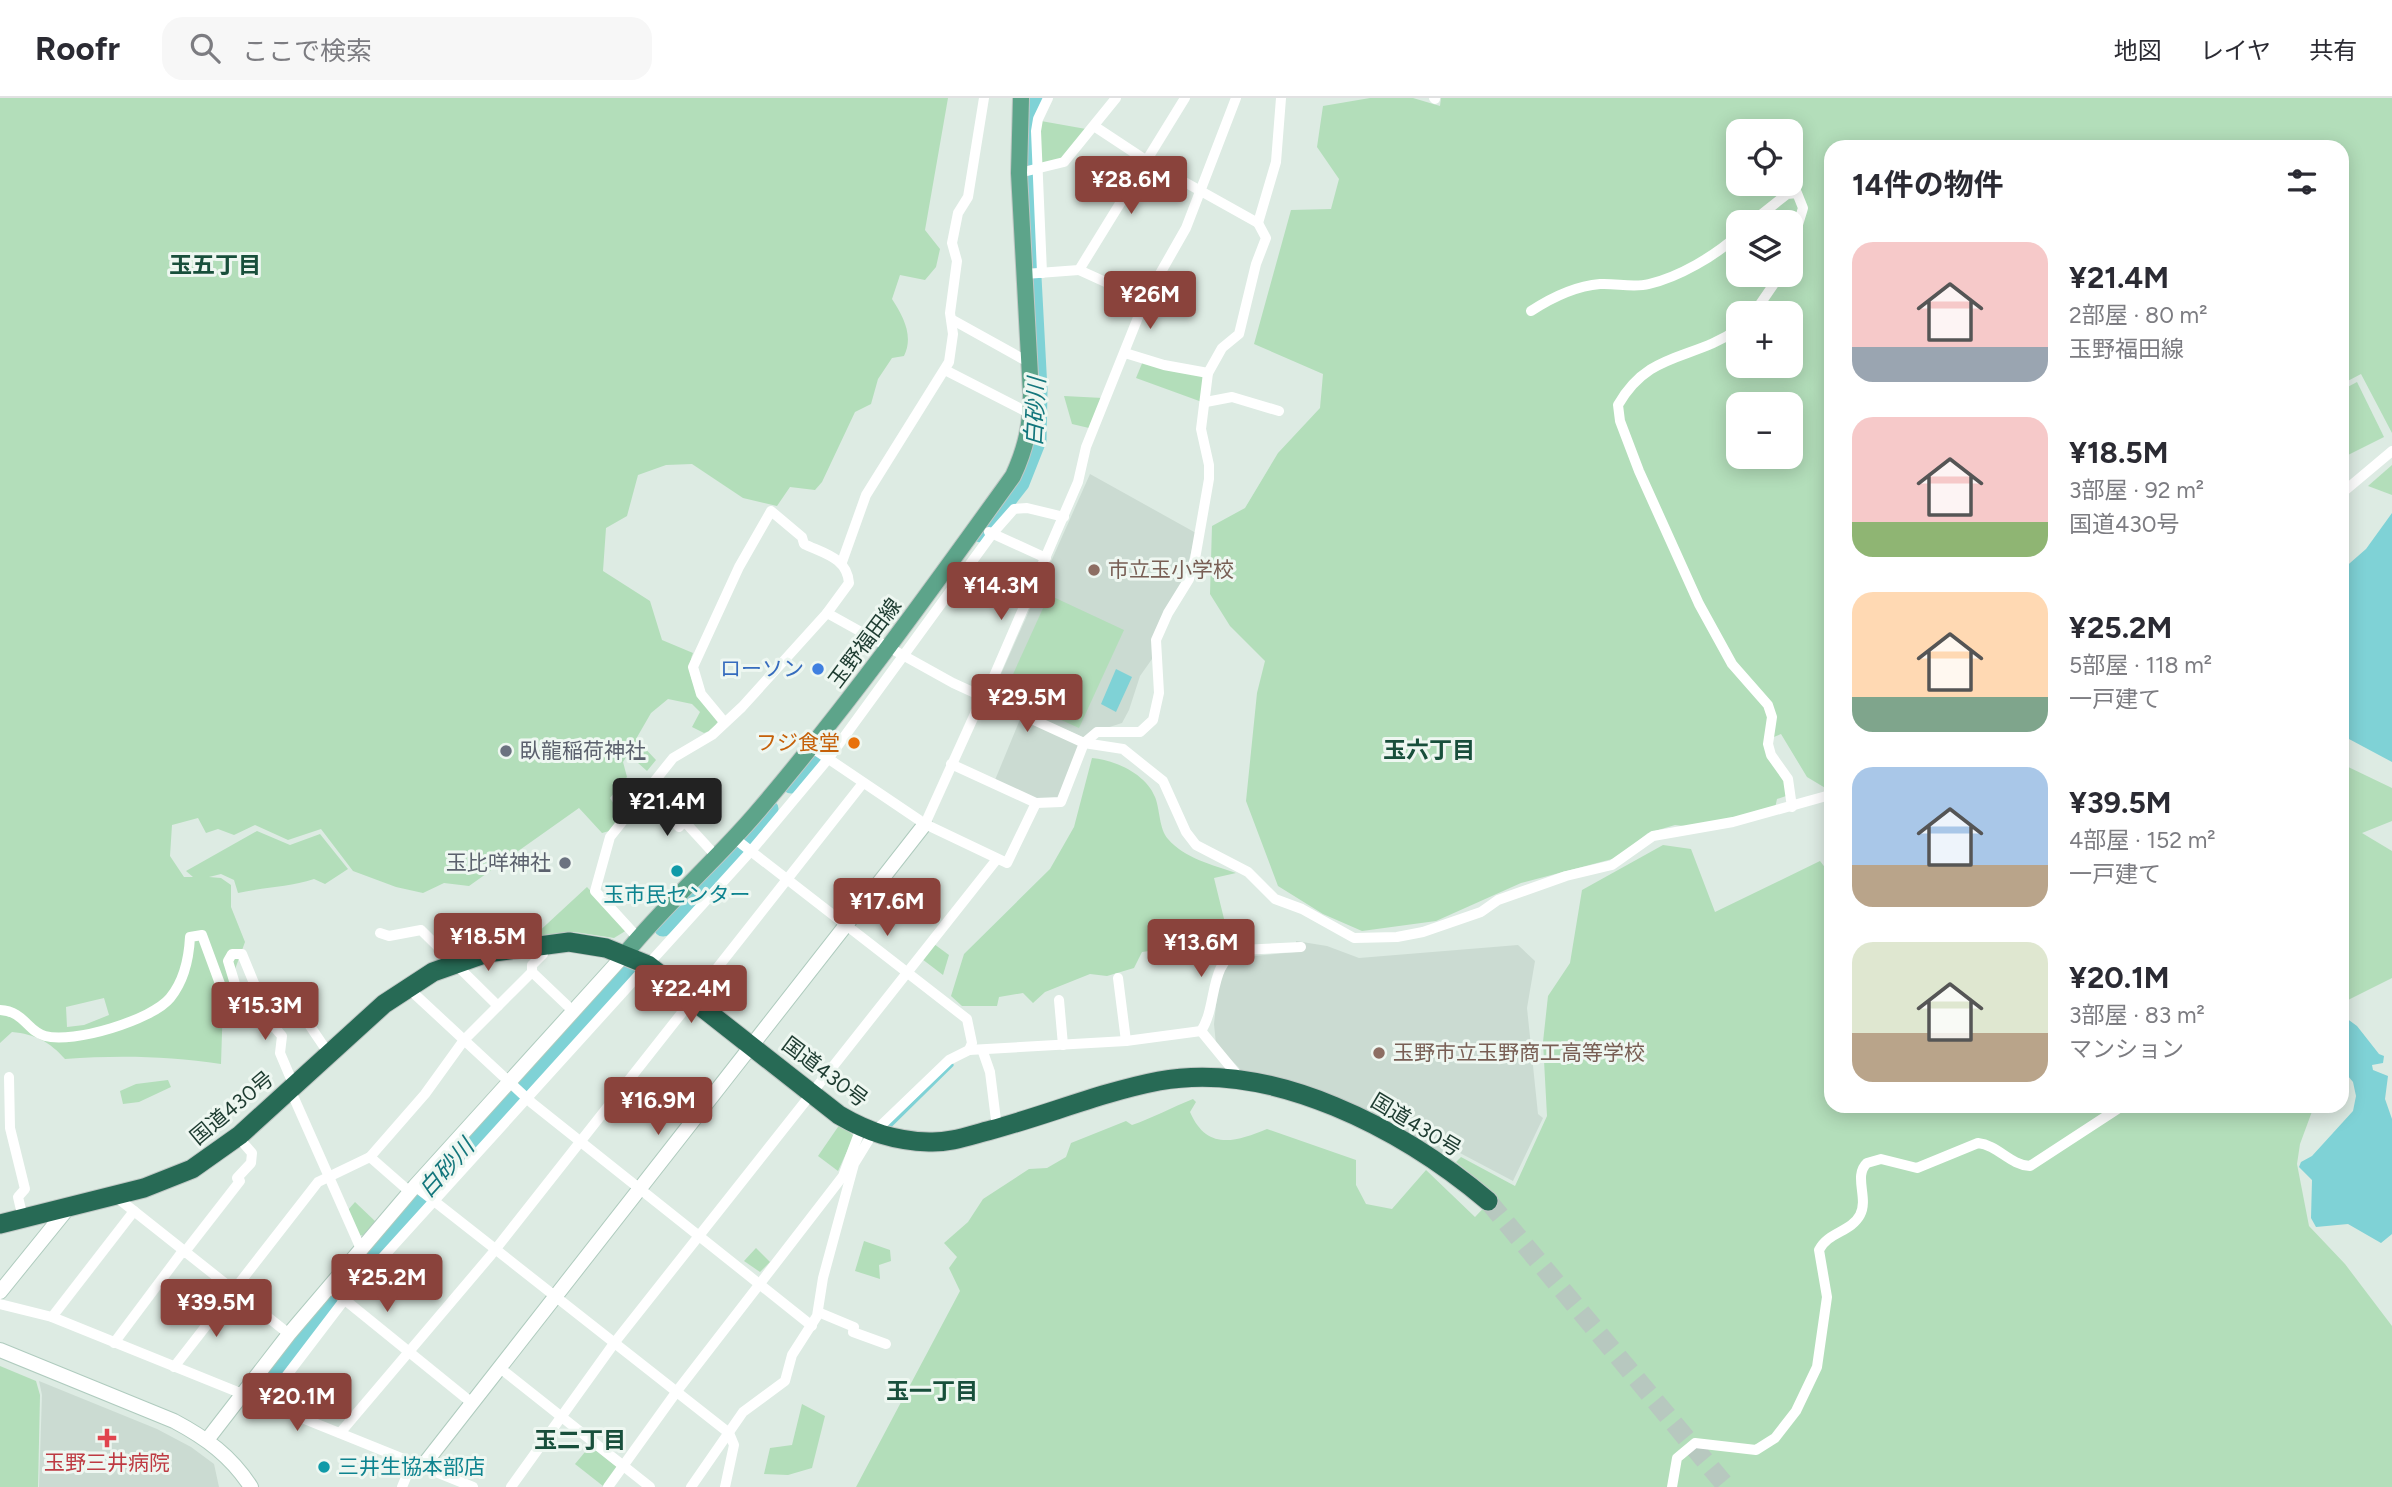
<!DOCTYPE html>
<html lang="ja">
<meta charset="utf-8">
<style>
:root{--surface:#fff;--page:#f7f7f7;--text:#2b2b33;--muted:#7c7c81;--line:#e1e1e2;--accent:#8a433c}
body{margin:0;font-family:Figtree,"Noto Sans JP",sans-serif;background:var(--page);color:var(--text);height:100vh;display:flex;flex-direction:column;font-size:26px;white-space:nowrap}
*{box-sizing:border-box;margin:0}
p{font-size:23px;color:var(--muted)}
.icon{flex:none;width:38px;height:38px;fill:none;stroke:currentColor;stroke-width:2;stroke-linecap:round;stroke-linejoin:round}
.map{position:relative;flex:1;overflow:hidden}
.sheet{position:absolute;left:1824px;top:42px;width:525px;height:973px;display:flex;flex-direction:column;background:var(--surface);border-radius:21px;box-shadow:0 4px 18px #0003}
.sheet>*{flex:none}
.buttons{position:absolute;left:1726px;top:21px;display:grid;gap:14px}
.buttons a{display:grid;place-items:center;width:77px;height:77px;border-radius:14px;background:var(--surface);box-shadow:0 4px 18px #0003;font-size:35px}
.price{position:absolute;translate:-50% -60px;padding:0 16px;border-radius:7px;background:var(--accent);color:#fff;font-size:23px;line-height:46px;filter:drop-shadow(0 2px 4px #0008)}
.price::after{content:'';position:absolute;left:50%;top:42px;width:21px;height:16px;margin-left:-10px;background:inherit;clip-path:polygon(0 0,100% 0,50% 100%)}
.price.active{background:#222;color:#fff}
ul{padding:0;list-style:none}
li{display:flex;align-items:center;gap:21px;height:175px;padding:0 28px}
li span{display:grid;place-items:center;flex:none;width:196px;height:140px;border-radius:21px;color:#555}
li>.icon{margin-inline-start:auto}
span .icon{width:84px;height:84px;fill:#fffc;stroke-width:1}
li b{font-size:30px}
h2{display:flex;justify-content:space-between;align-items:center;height:84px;padding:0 28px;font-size:30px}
header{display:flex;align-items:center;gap:42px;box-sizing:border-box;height:98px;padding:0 35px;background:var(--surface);border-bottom:2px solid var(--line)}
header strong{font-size:33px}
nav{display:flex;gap:38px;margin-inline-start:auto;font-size:24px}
.search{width:490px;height:63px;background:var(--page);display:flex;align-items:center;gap:18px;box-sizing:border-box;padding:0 24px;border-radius:21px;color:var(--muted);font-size:26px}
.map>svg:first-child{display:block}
.built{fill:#cbdbd2}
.green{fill:#b3deba;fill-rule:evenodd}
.water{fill:#7fd2d6}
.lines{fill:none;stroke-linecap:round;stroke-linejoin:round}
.stream{stroke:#7fd2d6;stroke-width:3.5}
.river{stroke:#7fd2d6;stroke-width:19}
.highway-tunnel{stroke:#b7c8bf;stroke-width:19;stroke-dasharray:19 10;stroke-linecap:butt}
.secondary-casing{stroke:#afcbbe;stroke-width:16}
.primary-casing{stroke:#c0c8c5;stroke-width:18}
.highway-casing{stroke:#c0c8c5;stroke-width:21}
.street{stroke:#fff;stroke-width:10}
.secondary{stroke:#fff;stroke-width:14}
.primary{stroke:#5da48a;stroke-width:16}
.highway{stroke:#276a55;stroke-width:19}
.education-dot{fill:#8d6e63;stroke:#eef7f1;stroke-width:2.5}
.shop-dot{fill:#3f7fe0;stroke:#eef7f1;stroke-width:2.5}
.food-dot{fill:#e8710a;stroke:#eef7f1;stroke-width:2.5}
.worship-dot{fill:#6b7280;stroke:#eef7f1;stroke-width:2.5}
.culture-dot{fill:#0f9aa8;stroke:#eef7f1;stroke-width:2.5}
.health-dot{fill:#e0444e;stroke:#eef7f1;stroke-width:2.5}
.labels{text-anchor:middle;stroke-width:6;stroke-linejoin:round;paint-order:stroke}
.education-label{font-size:21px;fill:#785e54;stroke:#eef7f1;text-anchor:start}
.street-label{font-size:21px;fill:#1d3b30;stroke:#eef7f1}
.shop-label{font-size:21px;fill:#366cbe;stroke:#eef7f1;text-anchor:end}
.food-label{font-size:21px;fill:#c56008;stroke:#eef7f1;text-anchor:end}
.worship-label{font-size:21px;fill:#5b616d;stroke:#eef7f1;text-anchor:start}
.culture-label{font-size:21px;fill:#0d838f;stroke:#eef7f1}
.health-label{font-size:21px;fill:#be3a42;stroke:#eef7f1}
.neighbourhood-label{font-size:23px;font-weight:bold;fill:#184f3b;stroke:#eef7f1}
.water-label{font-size:23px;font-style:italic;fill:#13767c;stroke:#eef7f1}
</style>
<header>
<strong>Roofr</strong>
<div class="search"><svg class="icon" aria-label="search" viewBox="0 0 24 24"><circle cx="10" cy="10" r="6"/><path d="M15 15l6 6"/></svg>ここで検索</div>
<nav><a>地図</a><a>レイヤ</a><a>共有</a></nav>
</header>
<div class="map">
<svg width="2392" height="1389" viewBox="0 0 2392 1389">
<rect width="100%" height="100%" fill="#ddebe3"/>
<g class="built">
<path d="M1090 376 1196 435 1184 482 1154 543 1152 561 1140 578 1129 612 1122 625 1097 633 1087 641 994 600 993 594Z"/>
<path d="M1021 619 1079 647 1058 702 1034 701 995 682Z"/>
<path d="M1296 843 1327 848 1359 860 1518 847 1535 863 1527 910 1538 1016 1543 1020 1513 1083 1460 1055H1442L1387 1023 1279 980 1241 972 1216 946 1214 926 1217 898 1224 870 1235 860 1296 854Z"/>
<path d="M39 1283 157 1331 191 1349 214 1366 219 1389H39L42 1297Z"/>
</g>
<g class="green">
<path d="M0 0H948L925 132 940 151 936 169 925 182 900 177 892 201C903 218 914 238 904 258L892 260 878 281 871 306 855 314 822 384 815 392 790 389 777 408 743 400 692 366 666 367 638 377 627 418 606 430 603 473 650 503 662 542 693 555C682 582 703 601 719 622L712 632 704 635 692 629 700 614 692 606 668 601 651 615 636 641 656 662 647 673 628 656 623 664 627 679 610 700 621 717 609 733 602 735 579 710 469 788 444 785 423 795 396 789 353 773 321 731 288 742 255 727 234 737 218 731 206 735 198 720 172 727 170 758 184 779H193L186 773 257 733 290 747 320 736 348 771 325 786 314 781C289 789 265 789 238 795L234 782 221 776 209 779 221 780 231 787V809L245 844 223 904 221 966C168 958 118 957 65 961 50 944 35 936 12 934L0 945ZM104 900 109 917 84 927 67 929 66 909Z"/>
<path d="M1370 0H1413L1440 8 1441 0H2392V335L2361 276 2342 286V49H1830V690L1827 691 1807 679 1781 636 1764 643 1784 683 1786 698 1777 701 1775 710 1692 729 1675 727 1648 735 1616 760 1521 785 1436 823 1362 833 1323 816 1278 788 1246 703 1257 595 1265 563 1230 528 1210 496 1212 428 1245 410 1278 355 1320 310 1323 276 1254 246 1291 112 1331 111 1339 81 1317 49 1323 8ZM1738 33H1790V86H1738ZM1738 124H1790V177H1738ZM1738 215H1790V268H1738ZM1738 306H1790V359H1738Z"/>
<path d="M1041 23 1086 31 1059 63 1039 69Z"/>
<path d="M1143 263 1203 276 1202 304 1136 280Z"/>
<path d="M2357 284 2384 339 2342 360V292Z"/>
<path d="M1064 298 1103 300 1089 330 1072 326Z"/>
<path d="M2392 367V397L2368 388Z"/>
<path d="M1049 497 1124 532 1079 630 1004 596Z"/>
<path d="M1092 660C1115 662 1146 676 1155 699 1160 711 1159 731 1168 741 1184 760 1213 767 1236 775L1214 780 1226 829 1212 852 1197 846 1142 854 1134 870 1107 878 1090 876 1045 894 1033 905 1023 895 999 899 997 908H962L951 898 964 856 1050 771 1074 729Z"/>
<path d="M2342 666 2392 690V723L2362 735 2392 753V880L2342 905Z"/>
<path d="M1663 747 1691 751 1715 814 1820 763 1830 776V1008H2314L2300 1046 2297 1066 2309 1128 2345 1166 2392 1228V1389H856L960 1193 949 1170 957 1159 944 1145 968 1124 983 1101 1029 1071 1047 1070 1066 1059 1071 1045 1126 1023 1132 1027C1153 1020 1172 1009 1193 1001L1196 1004 1190 1014C1207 1053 1235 1044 1267 1031L1356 1062V1087L1366 1106 1392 1111 1426 1072 1475 1119 1496 1097 1456 1064 1461 1059 1515 1088 1547 1018 1543 944 1548 898 1570 865 1582 792Z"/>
<path d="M587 789 627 832 614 840 575 834 534 838Z"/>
<path d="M934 846 949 857 943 877 922 861Z"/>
<path d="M168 982 171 989 139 1004 123 1006 120 993 136 986Z"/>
<path d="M840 1026 854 1038 838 1073 818 1058Z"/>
<path d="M355 1104 376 1124 363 1137 359 1138 348 1112Z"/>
<path d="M864 1143 890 1152 891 1163 879 1167 880 1181 855 1173Z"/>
<path d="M756 1150 770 1164 760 1174 744 1163Z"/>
<path d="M0 1268 36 1283 40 1297 38 1389H0Z"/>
<path d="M802 1306 825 1318 812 1370 788 1377 764 1376 770 1350 792 1347Z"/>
<path d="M590 1348 618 1370 603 1388 575 1366Z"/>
</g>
<g class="water">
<path d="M2392 415V664L2349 641 2342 655V472L2366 451Z"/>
<path d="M1116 571 1132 579 1116 614 1101 606Z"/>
<path d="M2342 917 2357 928 2379 956 2384 958 2383 965 2372 967 2373 972 2388 978 2385 1001 2392 1021V1136L2381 1145 2348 1126 2316 1129 2311 1120 2312 1082 2299 1069 2301 1064 2312 1058 2353 1013 2356 998 2353 984 2343 972Z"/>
</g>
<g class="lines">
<g class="stream">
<path d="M2342 865C2351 884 2345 901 2342 922"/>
<path d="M886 1032 952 967"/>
</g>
<g class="river">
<path d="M981 435 1020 385 1037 342 1038 292 1026 66 1028 24 1038 0"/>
<path d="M791 686 829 638"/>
<path d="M743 742 769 711"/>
<path d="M663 829 737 749"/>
<path d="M273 1274C383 1133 506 1005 627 874"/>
</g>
<path class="highway-tunnel" d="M1488 1103 1727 1389"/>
<g class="secondary-casing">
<g id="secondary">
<path d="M0 1194 68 1110"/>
<path d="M0 1252 174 1323C206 1340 231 1358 251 1389"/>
<path d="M207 1342 289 1236 415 1088 625 856"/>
<path d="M422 1369 925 726"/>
</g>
</g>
<g class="primary-casing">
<path id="primary" d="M625 856C666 805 717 762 759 712 850 605 931 492 1013 378 1026 350 1031 326 1031 296L1019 75 1021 0"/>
</g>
<g class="highway-casing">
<path id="highway" d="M0 1126 144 1090 192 1071 240 1037 384 906 433 874 487 855 569 844 606 850 648 867 839 1017C868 1034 895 1043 929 1044 950 1045 971 1037 991 1032 1047 1017 1102 994 1159 983 1273 962 1404 1032 1488 1103"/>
</g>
<g class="street">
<path d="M1434 0 1435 1"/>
<path d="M1019 75 1064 64 1116 0"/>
<path d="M1752 124 1787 96 1797 95 1803 110 1790 153"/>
<path d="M1258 125 1276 64 1281 0"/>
<path d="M1079 172 1145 202"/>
<path d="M1042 175 1036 33 1038 21 1048 0"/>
<path d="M1025 176 1079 172 1185 0"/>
<path d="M1531 213C1551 200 1575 188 1600 186 1616 185 1633 190 1649 186 1679 179 1715 158 1738 137"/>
<path d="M1754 215 1780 177"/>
<path d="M951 221 1030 265"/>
<path d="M1738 231C1693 263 1649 252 1618 307L1620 323 1639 373 1699 506 1732 566 1768 607 1772 619 1768 646 1771 657 1788 681 1792 709"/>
<path d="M1125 255 1164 267 1208 275"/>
<path d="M945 272 1031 316"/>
<path d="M1206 304 1232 299 1279 313"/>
<path d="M2342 395 2392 353"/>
<path d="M989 434 1046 460"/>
<path d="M842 464 866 397 949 264 953 236 950 215 957 163 952 145 958 115 968 99 984 0"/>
<path d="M827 515 953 585 1084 645 1123 651 1163 683 1186 734 1196 747 1248 774 1275 801 1302 811 1354 840 1397 839 1423 834 1481 814 1498 802 1566 778 1612 767 1653 738 1733 724 1830 697"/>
<path d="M985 599 1078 384 1086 349 1145 202 1186 130 1236 0"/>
<path d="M811 649 925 726 1007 765 1036 705"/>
<path d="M951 666 1036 705 1061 704 1084 645 1097 634H1140L1153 622 1159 595 1156 542 1168 515 1189 481 1195 461 1209 381V367L1201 331 1208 275 1222 250 1239 236 1256 166 1266 140 1258 125 1147 63 1094 28"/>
<path d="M647 693 679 729 684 723 716 758"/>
<path d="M925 726 983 598"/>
<path d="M734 740 967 921 972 945 969 952"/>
<path d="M380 835 389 838 421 832 498 908"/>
<path d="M638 840 595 793 610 739 673 660 712 637 742 609 827 515 849 485C847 460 825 456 804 446L802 439 771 413 739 469 693 569 701 596 725 625"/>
<path d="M532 874V867L543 856V847"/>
<path d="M1118 880 1126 943"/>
<path d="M258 889 308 925 329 956"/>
<path d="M407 889 532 1005 812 1228"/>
<path d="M1059 902 1063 947"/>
<path d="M0 912C24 913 27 933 45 938 73 946 152 922 170 900 184 883 189 859 190 839L202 837 223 894H230L235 886 228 863 232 856H242L270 924 282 938 280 955 294 988"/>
<path d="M983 954 990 974 997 1030"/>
<path d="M9 979 10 1030 25 1091 18 1099 23 1120"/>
<path d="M1242 983 1201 933C1218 908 1208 864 1240 852L1301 849"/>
<path d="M290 991 361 1151"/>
<path d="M370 1059 410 1094"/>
<path d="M237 1080 251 1065 252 1055 238 1039"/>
<path d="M415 1088 729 1335 734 1347 725 1389"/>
<path d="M115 1098 289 1236"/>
<path d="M184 1155 240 1083"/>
<path d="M329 1189 472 1305"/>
<path d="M0 1206 52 1219 473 1389"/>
<path d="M818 1214 854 1229 853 1234 886 1246"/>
<path d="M52 1219 134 1113"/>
<path d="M114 1245 182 1154"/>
<path d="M174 1269 318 1084 370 1059 425 996 464 942 532 874 574 914"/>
<path d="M500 1270 650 1389"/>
<path d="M265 1306 345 1201 751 753 828 661 992 436 1014 411 1027 410 1064 419"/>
<path d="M340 1335 491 1157 863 685"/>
<path d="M402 1389 412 1365"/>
<path d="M511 1389 615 1244 997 761"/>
<path d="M608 1389 677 1293 843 1078 861 1030"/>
<path d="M691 1389 743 1314 785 1283 792 1257 817 1218 823 1180 854 1066 873 1035 949 962 969 952 1126 943 1201 933"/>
<path d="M1672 1389 1677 1360 1695 1345 1756 1352 1775 1340 1796 1313 1817 1269 1827 1199 1819 1152C1828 1134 1851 1134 1860 1117 1869 1100 1853 1078 1867 1065L1881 1061 1917 1070 1978 1045C1998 1047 2010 1067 2030 1068L2122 1008"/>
</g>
<use href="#secondary" class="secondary"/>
<use href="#primary" class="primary"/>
<use href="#highway" class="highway"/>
</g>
<g class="education-dot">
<circle cx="1094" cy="472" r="7"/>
<circle cx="1379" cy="955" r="7"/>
</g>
<circle class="shop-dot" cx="818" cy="571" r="7"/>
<circle class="food-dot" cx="854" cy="645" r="7"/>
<g class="worship-dot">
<circle cx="506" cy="653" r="7"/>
<circle cx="565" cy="765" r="7"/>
</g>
<g class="culture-dot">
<circle cx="677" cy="773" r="7"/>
<circle cx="324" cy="1369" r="7"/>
</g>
<path class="health-dot" d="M103.5 1329.5h7v7h7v7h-7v7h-7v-7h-7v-7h7z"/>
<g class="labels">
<g class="education-label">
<text x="1108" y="479">市立玉小学校</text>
<text x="1393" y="962">玉野市立玉野商工高等学校</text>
</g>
<g class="street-label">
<text transform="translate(865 545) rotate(-53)" y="7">玉野福田線</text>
<text transform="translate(825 974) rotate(37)" y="7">国道430号</text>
<text transform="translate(232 1010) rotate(-40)" y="7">国道430号</text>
<text transform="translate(1416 1027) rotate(31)" y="7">国道430号</text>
</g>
<g class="shop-label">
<text x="804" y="578">ローソン</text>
</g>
<g class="food-label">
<text x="840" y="652">フジ食堂</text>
</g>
<g class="worship-label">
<text x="520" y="660">臥龍稲荷神社</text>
<text x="551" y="772" text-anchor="end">玉比咩神社</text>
</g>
<g class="culture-label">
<text x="677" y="804">玉市民センター</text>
<text x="338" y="1376" text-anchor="start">三井生協本部店</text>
</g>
<g class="health-label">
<text x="107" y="1372">玉野三井病院</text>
</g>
<g class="neighbourhood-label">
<text x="215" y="175">玉五丁目</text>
<text x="1429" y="660">玉六丁目</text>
<text x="932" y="1301">玉一丁目</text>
<text x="580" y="1350">玉二丁目</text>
</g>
<g class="water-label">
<text transform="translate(1035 314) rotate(-87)" y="8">白砂川</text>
<text transform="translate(446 1070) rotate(-48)" y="8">白砂川</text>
</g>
</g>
</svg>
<div class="buttons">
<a><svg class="icon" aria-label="locate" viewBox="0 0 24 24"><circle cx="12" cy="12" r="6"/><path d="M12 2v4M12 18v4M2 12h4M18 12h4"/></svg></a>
<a><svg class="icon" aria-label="layers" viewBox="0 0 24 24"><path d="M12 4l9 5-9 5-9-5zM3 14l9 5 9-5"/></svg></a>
<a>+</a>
<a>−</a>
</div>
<b class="price" style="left:1131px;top:118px">¥28.6M</b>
<b class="price" style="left:1150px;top:233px">¥26M</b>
<b class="price" style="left:1001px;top:524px">¥14.3M</b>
<b class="price" style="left:1027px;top:636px">¥29.5M</b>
<b class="price active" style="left:667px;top:740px">¥21.4M</b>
<b class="price" style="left:887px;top:840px">¥17.6M</b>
<b class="price" style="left:488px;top:875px">¥18.5M</b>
<b class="price" style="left:1201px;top:881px">¥13.6M</b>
<b class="price" style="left:691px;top:927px">¥22.4M</b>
<b class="price" style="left:265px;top:944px">¥15.3M</b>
<b class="price" style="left:658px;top:1039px">¥16.9M</b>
<b class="price" style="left:387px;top:1216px">¥25.2M</b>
<b class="price" style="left:216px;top:1241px">¥39.5M</b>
<b class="price" style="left:297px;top:1335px">¥20.1M</b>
<section class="sheet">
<h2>14件の物件<svg class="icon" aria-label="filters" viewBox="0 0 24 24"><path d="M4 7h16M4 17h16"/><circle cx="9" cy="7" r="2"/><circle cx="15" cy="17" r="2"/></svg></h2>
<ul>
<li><span style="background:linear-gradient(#f6c9c9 75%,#9aa5b1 0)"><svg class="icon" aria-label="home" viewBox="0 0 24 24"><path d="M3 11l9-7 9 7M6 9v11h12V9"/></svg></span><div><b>¥21.4M</b><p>2部屋 · 80 m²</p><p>玉野福田線</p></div></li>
<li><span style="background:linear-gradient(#f6c9c9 75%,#8fb573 0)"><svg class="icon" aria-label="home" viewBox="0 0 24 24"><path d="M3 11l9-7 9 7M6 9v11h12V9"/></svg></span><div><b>¥18.5M</b><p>3部屋 · 92 m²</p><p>国道430号</p></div></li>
<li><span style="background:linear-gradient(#ffd9b3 75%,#7fa58c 0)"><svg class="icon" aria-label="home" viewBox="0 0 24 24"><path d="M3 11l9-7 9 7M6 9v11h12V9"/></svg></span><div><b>¥25.2M</b><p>5部屋 · 118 m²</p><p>一戸建て</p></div></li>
<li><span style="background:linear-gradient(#a9c7e8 70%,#b9a48a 0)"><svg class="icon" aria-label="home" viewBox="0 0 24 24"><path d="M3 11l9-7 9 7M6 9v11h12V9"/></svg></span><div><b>¥39.5M</b><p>4部屋 · 152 m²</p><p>一戸建て</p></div></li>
<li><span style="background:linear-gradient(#dfe7d0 65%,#b9a48a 0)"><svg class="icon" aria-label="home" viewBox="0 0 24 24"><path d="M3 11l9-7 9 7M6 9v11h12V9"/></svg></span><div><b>¥20.1M</b><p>3部屋 · 83 m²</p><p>マンション</p></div></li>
</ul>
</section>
</div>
